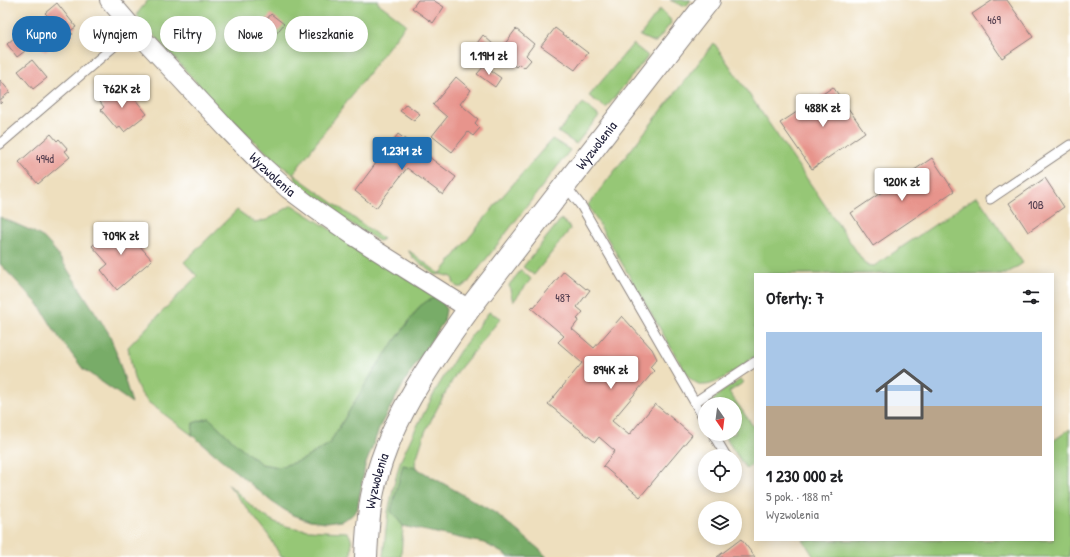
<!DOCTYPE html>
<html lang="pl">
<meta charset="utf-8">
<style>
:root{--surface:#fff;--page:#f2f2f2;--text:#202124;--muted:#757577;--line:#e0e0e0;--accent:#1f6fb2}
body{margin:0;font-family:"Patrick Hand",sans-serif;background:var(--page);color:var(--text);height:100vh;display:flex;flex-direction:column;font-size:15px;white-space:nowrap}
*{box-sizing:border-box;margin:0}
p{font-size:13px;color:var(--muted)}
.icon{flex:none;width:22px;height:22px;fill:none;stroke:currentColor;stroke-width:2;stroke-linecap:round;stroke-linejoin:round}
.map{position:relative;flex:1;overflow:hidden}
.panel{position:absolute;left:754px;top:273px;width:300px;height:268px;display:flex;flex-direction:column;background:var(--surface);border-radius:0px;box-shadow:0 2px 10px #0003}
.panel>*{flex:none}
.banner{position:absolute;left:12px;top:16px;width:380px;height:36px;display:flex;gap:8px}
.needle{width:26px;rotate:166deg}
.tools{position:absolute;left:698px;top:397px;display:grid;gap:8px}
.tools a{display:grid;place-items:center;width:44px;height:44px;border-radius:50%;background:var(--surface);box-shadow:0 2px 10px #0003;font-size:20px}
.price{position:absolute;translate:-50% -34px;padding:0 9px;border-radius:4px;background:#fff;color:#222;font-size:13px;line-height:26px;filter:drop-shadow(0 1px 2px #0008)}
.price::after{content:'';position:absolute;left:50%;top:24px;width:12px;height:9px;margin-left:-6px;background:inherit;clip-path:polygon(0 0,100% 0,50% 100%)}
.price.current{background:var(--accent);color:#fff}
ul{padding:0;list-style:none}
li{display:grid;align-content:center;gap:8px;height:212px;padding:0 12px}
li+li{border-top:1px solid var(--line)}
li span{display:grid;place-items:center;height:124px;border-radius:0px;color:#555}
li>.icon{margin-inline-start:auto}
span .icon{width:72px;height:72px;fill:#fffc;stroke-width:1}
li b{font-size:17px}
h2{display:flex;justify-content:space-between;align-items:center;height:48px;padding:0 12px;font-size:17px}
.tag{padding:0 14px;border-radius:18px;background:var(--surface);box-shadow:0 2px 10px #0003;font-size:14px;line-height:36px}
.tag.current{background:var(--accent);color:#fff}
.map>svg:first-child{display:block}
.green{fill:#96c776;stroke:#5c7458}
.forest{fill:#78ac67;stroke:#4d6751}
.building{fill:#e7948c}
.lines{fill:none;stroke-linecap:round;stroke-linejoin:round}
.service-casing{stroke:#88807c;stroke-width:11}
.minor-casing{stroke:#88807c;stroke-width:20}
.tertiary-casing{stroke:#88807c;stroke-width:24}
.service{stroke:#fff;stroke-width:9}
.minor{stroke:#fff;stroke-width:18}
.tertiary{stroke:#fff;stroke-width:22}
.labels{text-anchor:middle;stroke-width:3;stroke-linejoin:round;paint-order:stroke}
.number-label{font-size:12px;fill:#533e4f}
.street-label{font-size:14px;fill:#22223b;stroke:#fff}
</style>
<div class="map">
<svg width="1070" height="557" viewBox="0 0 1070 557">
<rect width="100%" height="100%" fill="#fff"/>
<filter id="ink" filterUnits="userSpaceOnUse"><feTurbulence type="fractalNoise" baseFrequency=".025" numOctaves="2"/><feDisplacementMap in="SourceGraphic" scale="8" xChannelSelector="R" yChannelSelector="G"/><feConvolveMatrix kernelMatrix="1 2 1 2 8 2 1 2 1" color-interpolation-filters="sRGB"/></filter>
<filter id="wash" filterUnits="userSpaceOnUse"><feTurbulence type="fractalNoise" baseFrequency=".012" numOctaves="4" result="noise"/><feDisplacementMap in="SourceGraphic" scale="16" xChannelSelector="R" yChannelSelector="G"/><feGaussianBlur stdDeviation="0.9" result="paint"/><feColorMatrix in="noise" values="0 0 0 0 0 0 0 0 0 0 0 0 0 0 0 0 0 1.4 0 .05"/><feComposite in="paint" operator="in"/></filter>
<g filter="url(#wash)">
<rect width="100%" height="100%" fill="#eedfbe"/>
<g class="green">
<path d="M148 0H378L377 2 406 24 355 91 293 174 383 239 379 241 337 215 297 182 293 174 278 163 220 109 136 15Z"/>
<path d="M670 0H691L687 5 683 6Z"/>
<path d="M660 9 670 19 671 23 656 42H653L640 36Z"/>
<path d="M714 43 866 265 874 266 977 196 1023 263 1006 274H755V356C742 365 718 386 703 385 696 384 692 380 687 375L588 205Z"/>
<path d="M633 44 648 56 606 108 589 96Z"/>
<path d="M583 103 599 116 576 144 558 132Z"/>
<path d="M552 139 570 150 467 284 462 287H457L454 284 452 277 440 274 436 275 413 258 408 250 440 274 501 198Z"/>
<path d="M292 205 436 297 420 306 376 367 329 444 302 460 279 467 261 464 233 441 209 418 193 423 192 435 148 402 140 392 134 378 128 347 197 276 184 262 237 210 254 222 267 220Z"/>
<path d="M561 219 571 228 534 275 523 267Z"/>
<path d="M521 270 531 279 513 302 509 285Z"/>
<path d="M489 312 501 318 457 372 441 401 425 432 415 463 416 468 403 465 391 511 403 526 401 557H383L388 512 393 489 400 462 413 434 437 388 459 352Z"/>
<path d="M740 380 744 382 729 392 755 429V462L746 469 723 434H735V404H711C715 394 731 386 740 380Z"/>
<path d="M1070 429V557H814L803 540H1053V441Z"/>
<path d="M227 483C240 495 257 513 273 521 291 531 325 531 347 532 354 539 351 548 351 557H281L269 536Z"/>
</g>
<g class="forest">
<path d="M0 217 32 231 44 238 53 248 64 264 108 332 115 349 132 403 83 369 58 336 39 305 0 264Z"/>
<path d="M436 297 444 303 446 310 444 321 408 376 381 424 365 466 357 510 351 516 341 521 326 523 310 521 291 514 272 502 192 435 193 423 209 418 233 441 261 464 279 467 302 460 329 444 376 367 420 306 427 301Z"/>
<path d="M403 465 416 468 497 514 540 550 547 557H507L506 555 484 543 403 526 391 511Z"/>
</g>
<g id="blocks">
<g class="building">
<path d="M418 0H433L444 7 433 23 412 8Z"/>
<path d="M993 0H1007L1033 37 1002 58 972 14Z"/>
<path d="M57 3 76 27 70 31 73 34 53 50 51 47 45 52 27 29 38 19 40 22 48 16 45 13Z"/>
<path d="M271 14 284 24 275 35 262 25Z"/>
<path d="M555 28 588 53 575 70 541 46Z"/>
<path d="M516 29 534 44 526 55 531 60 524 68 519 64 516 67 498 53Z"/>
<path d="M483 35 494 45 486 54 475 46Z"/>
<path d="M14 38 25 51 17 57 7 44Z"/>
<path d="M32 60 47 78 33 89 18 71Z"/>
<path d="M484 66 501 78 495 87 477 74Z"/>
<path d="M456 77 471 90 460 104 478 119 475 123 480 128 473 136 468 132 452 152 432 136 447 117 433 105Z"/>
<path d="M0 80 10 92 0 100 2 102 0 104Z"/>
<path d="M122 83 147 114 124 132 120 127 117 129 101 110 104 107 100 102Z"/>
<path d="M833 87 865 132 812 169 780 123 803 108 807 115 810 113 809 110 811 102Z"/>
<path d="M406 104 420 114 414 121 400 111Z"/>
<path d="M51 134 57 141 59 139 68 149 65 151 70 157 38 184 19 162Z"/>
<path d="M398 134 456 177 443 195 407 168 376 208 355 191Z"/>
<path d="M932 158 954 191 873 246 851 213Z"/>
<path d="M1045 178 1064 207 1028 232 1009 203Z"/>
<path d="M120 223 152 260 117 290 101 270 108 264 92 246Z"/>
<path d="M564 271 586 289 587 288 590 290 577 307 583 312 577 319 579 320 572 329 594 348 622 316 652 349 657 359 650 367 654 371 612 421 629 435 655 404 692 435 640 497 603 466 615 451 599 437 595 442 548 404 582 363 558 342 564 336 531 308 533 306 534 307Z"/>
<path d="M741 539 755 557H717Z"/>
</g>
</g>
</g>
<g filter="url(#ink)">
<use href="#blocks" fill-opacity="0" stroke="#88807c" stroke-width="1"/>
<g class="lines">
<g class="service-casing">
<g id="service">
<path d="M0 144 134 29"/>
<path d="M565 185 582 207 705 420"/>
<path d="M990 199 1070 145"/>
<path d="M695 402 755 362"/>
<path d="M713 434 726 456"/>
</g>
</g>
<g class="minor-casing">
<g id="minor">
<path id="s1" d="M109 0 134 29 226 128 264 167 288 189 316 210 355 237 469 309"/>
</g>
</g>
<g class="tertiary-casing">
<g id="tertiary">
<path id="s2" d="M366 557C367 537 368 516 372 496 386 426 428 366 469 309L709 0"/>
</g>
</g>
<use href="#service" class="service"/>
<use href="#minor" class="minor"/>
<use href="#tertiary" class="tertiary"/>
</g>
</g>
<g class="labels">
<g class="number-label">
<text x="994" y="24">469</text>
<text x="45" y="163">494d</text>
<text x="1036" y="209">10B</text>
<text x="563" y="302">487</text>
</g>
<g class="street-label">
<text dy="5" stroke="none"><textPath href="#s2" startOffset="481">Wyzwolenia</textPath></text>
<text dy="5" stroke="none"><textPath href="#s1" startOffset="239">Wyzwolenia</textPath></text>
<text dy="5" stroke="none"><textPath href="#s2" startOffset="77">Wyzwolenia</textPath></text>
</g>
</g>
</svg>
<div class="tools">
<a><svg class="needle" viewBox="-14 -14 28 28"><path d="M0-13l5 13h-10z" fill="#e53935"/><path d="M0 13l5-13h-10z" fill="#757577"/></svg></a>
<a><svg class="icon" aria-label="locate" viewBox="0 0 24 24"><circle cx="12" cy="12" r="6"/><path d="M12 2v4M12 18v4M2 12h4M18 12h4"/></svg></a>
<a><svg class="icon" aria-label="layers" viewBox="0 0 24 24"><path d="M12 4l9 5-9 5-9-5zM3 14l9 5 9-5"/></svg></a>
</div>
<b class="price" style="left:489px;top:76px">1.19M zł</b>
<b class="price" style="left:122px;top:109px">762K zł</b>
<b class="price" style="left:823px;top:128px">488K zł</b>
<b class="price current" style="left:402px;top:171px">1.23M zł</b>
<b class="price" style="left:902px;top:202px">920K zł</b>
<b class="price" style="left:121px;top:256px">709K zł</b>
<b class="price" style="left:611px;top:390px">894K zł</b>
<div class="banner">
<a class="tag current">Kupno</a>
<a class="tag">Wynajem</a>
<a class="tag">Filtry</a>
<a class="tag">Nowe</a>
<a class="tag">Mieszkanie</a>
</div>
<section class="panel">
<h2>Oferty: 7<svg class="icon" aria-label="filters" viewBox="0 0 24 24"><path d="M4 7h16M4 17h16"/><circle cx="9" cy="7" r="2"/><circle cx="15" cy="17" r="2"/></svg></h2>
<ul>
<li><span style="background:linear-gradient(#a9c7e8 60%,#b9a48a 0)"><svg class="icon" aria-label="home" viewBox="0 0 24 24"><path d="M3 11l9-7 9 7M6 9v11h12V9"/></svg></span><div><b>1 230 000 zł</b><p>5 pok. · 188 m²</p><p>Wyzwolenia</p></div></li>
</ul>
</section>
</div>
